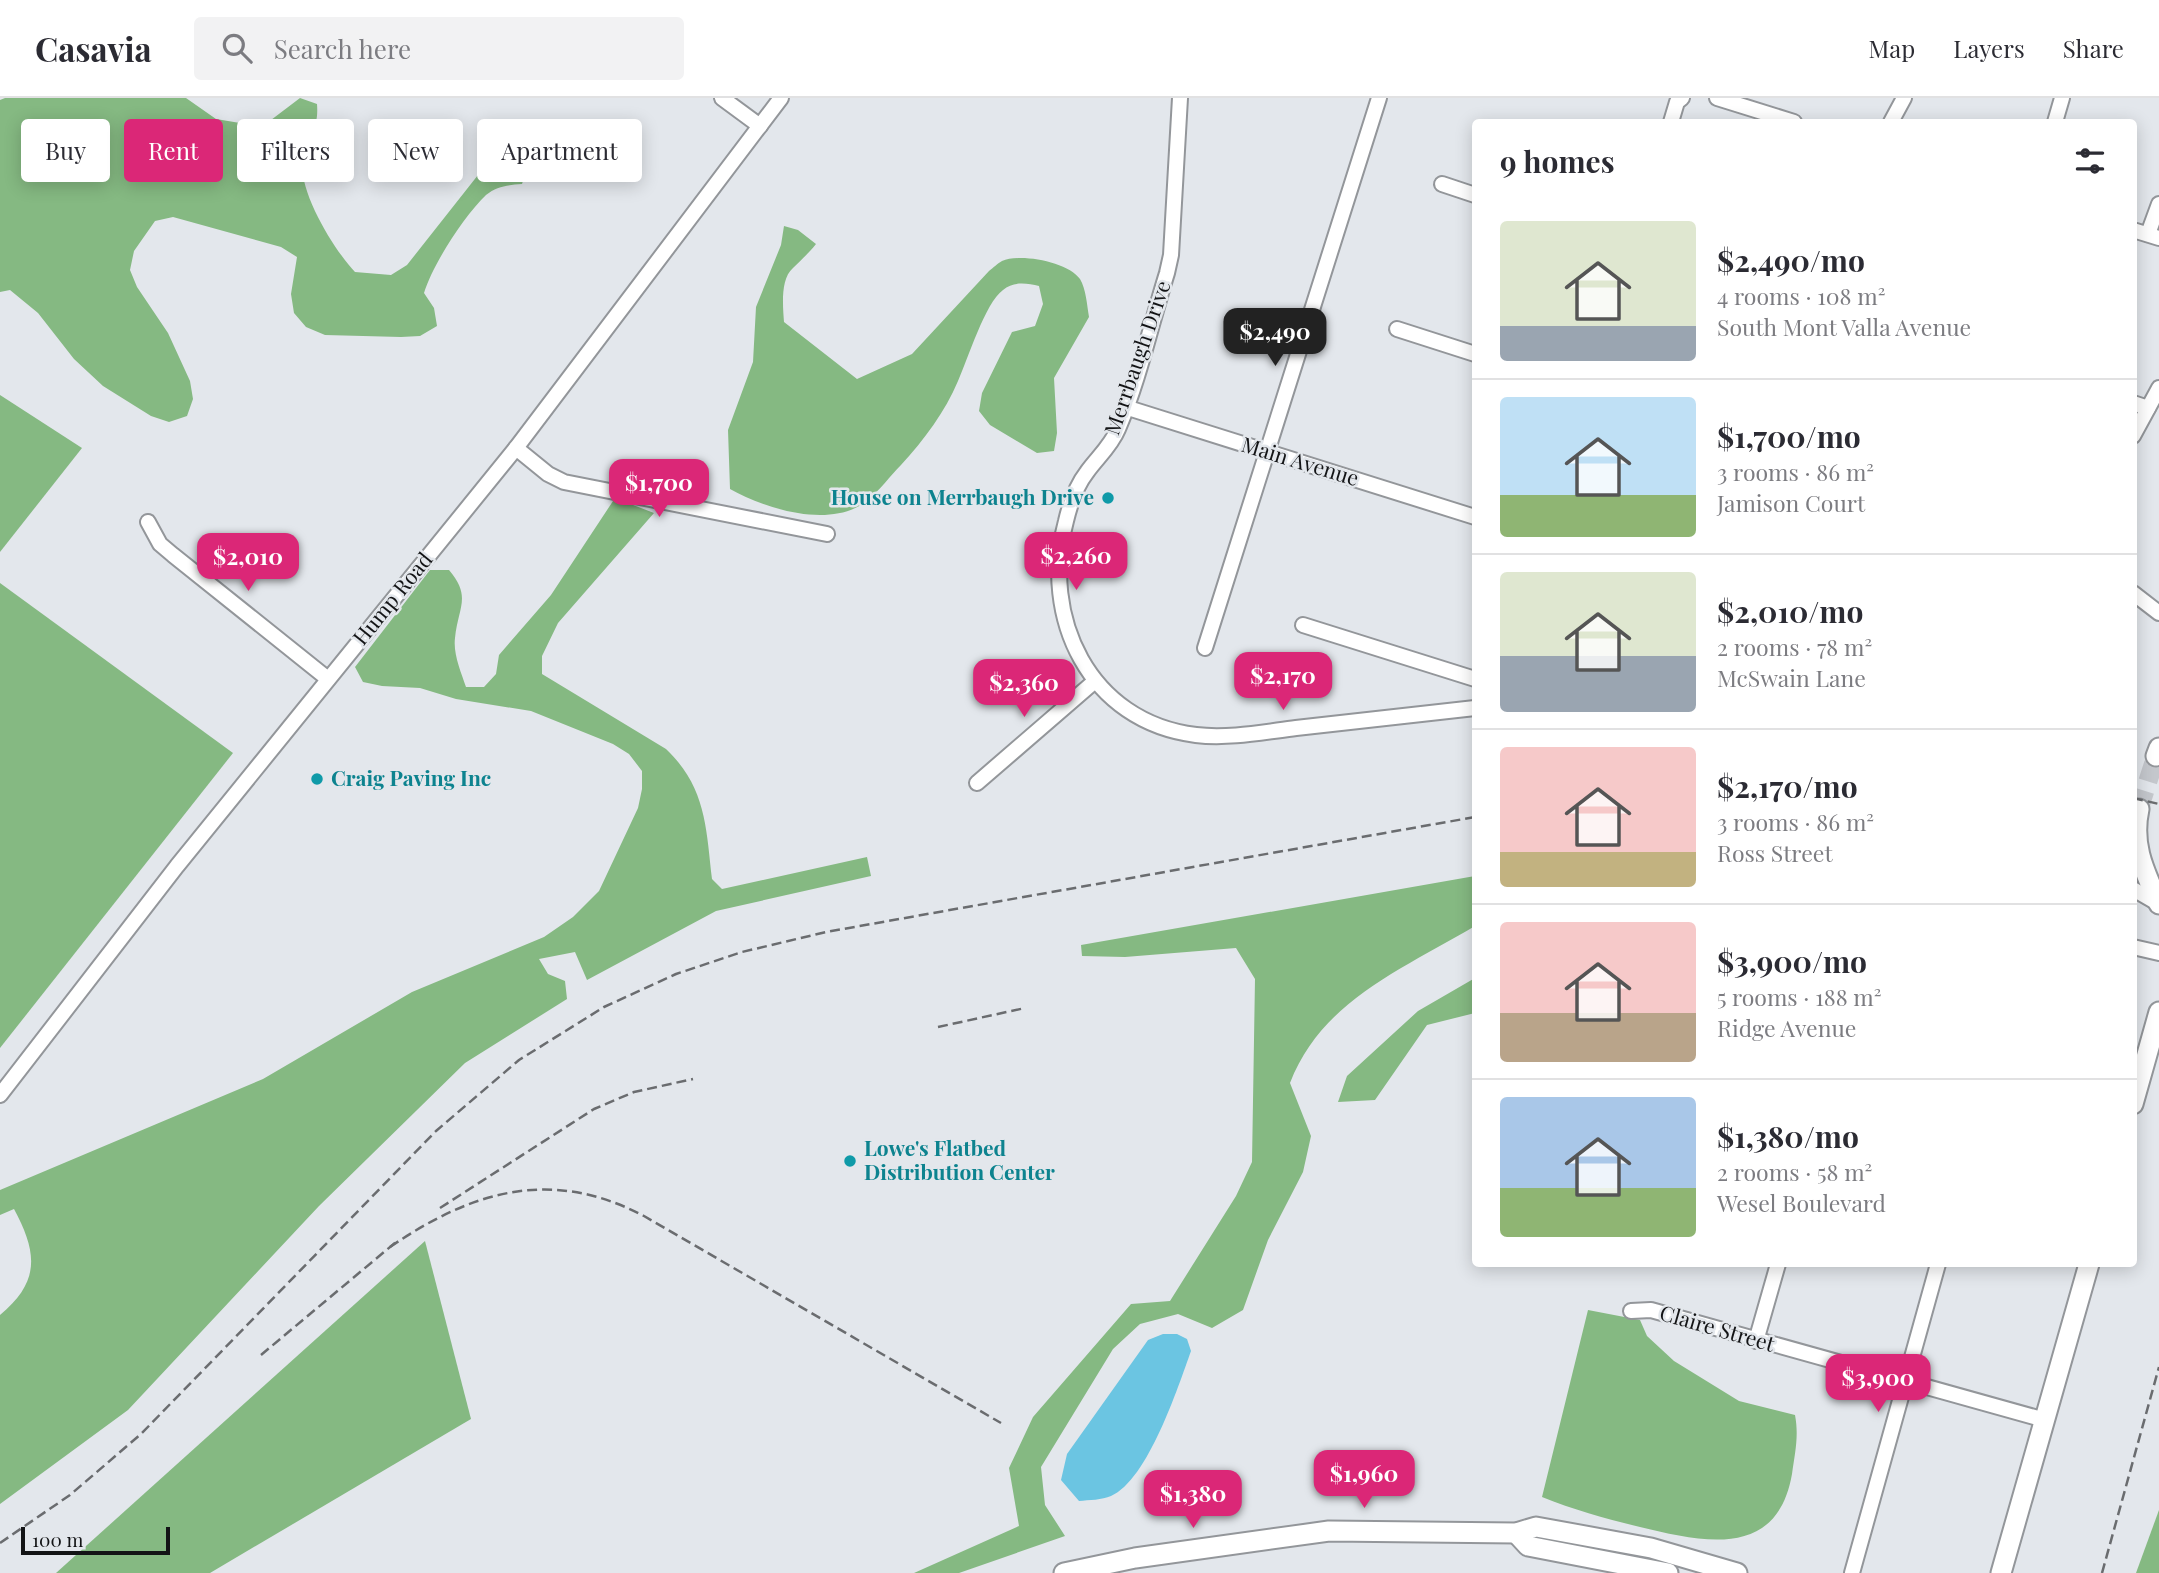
<!DOCTYPE html>
<meta charset="utf-8">
<style>
:root{--surface:#fff;--page:#f2f2f3;--text:#2b2b33;--muted:#7c7c81;--line:#e1e1e2;--accent:#db2777}
body{margin:0;font-family:"Playfair Display",serif;background:var(--page);color:var(--text);height:100vh;display:flex;flex-direction:column;font-size:26px;white-space:nowrap}
*{box-sizing:border-box;margin:0}
p{font-size:23px;color:var(--muted)}
.icon{flex:none;width:38px;height:38px;fill:none;stroke:currentColor;stroke-width:2;stroke-linecap:round;stroke-linejoin:round}
.map{position:relative;flex:1;overflow:hidden}
.side{position:absolute;left:1472px;top:21px;width:665px;height:1148px;display:flex;flex-direction:column;background:var(--surface);border-radius:7px;box-shadow:0 4px 18px #0003}
.side>*{flex:none}
.top-card{position:absolute;left:21px;top:21px;width:665px;height:63px;display:flex;gap:14px}
.scale{position:absolute;left:21px;bottom:18px;width:149px;box-sizing:border-box;padding-left:7px;border:4px solid #131416;border-top:0;font-size:19px;line-height:24px;white-space:nowrap;color:#131416;-webkit-text-stroke:5px #e3e7ec;paint-order:stroke}
.price{position:absolute;translate:-50% -60px;padding:0 16px;border-radius:14px;background:var(--accent);color:#fff;font-size:23px;line-height:46px;filter:drop-shadow(0 2px 4px #0008)}
.price::after{content:'';position:absolute;left:50%;top:42px;width:21px;height:16px;margin-left:-10px;background:inherit;clip-path:polygon(0 0,100% 0,50% 100%)}
.price.current{background:#222;color:#fff}
ul{padding:0;list-style:none}
li{display:flex;align-items:center;gap:21px;height:175px;padding:0 28px}
li+li{border-top:2px solid var(--line)}
li span{display:grid;place-items:center;flex:none;width:196px;height:140px;border-radius:7px;color:#555}
li>.icon{margin-inline-start:auto}
span .icon{width:84px;height:84px;fill:#fffc;stroke-width:1}
li b{font-size:30px}
h2{display:flex;justify-content:space-between;align-items:center;height:84px;padding:0 28px;font-size:30px}
.pill{padding:0 24px;border-radius:7px;background:var(--surface);box-shadow:0 4px 18px #0003;font-size:24px;line-height:63px}
.pill.current{background:var(--accent);color:#fff}
header{display:flex;align-items:center;gap:42px;box-sizing:border-box;height:98px;padding:0 35px;background:var(--surface);border-bottom:2px solid var(--line)}
header strong{font-size:33px}
nav{display:flex;gap:38px;margin-inline-start:auto;font-size:24px}
.search{width:490px;height:63px;background:var(--page);display:flex;align-items:center;gap:18px;box-sizing:border-box;padding:0 24px;border-radius:7px;color:var(--muted);font-size:26px}
.map>svg:first-child{display:block}
.forest{fill:#85b982}
.water{fill:#6bc5e2}
.lines{fill:none;stroke-linecap:round;stroke-linejoin:round}
.major-tunnel{stroke:#c4c7cc;stroke-width:19;stroke-dasharray:19 10;stroke-linecap:butt}
.minor-casing{stroke:#93969a;stroke-width:18}
.major-casing{stroke:#93969a;stroke-width:23}
.minor{stroke:#fff;stroke-width:14}
.major{stroke:#fff;stroke-width:19}
.rail{stroke:#6a6c6f;stroke-width:2.5;stroke-dasharray:10 5;stroke-linecap:butt}
.culture-dot{fill:#0f9aa8;stroke:#e3e7ec;stroke-width:2.5}
.labels{text-anchor:middle;stroke-width:5;stroke-linejoin:round;paint-order:stroke}
.street-label{font-size:21px;fill:#131416;stroke:#e3e7ec}
.culture-label{font-size:21px;font-weight:bold;fill:#0d838f;stroke:#e3e7ec;text-anchor:start}
</style>
<header>
<strong>Casavia</strong>
<div class="search"><svg class="icon" aria-label="search" viewBox="0 0 24 24"><circle cx="10" cy="10" r="6"/><path d="M15 15l6 6"/></svg>Search here</div>
<nav><a>Map</a><a>Layers</a><a>Share</a></nav>
</header>
<div class="map">
<svg width="2159" height="1475" viewBox="0 0 2159 1475">
<rect width="100%" height="100%" fill="#e3e7ec"/>
<g class="forest">
<path d="M5 0H186L216 21 252 27 271 22 300 0 317 6C319 31 309 35 303 57 295 89 334 152 355 174L391 177 407 167 508 39 522 52 528 68 522 86C508 87 497 88 486 97 464 118 433 166 424 195L434 210 437 228 420 238 401 239 325 237 306 229 294 215 291 196 297 159 281 149 173 119 155 123 134 153 130 172 137 189 168 235 190 283 193 301 187 318 169 324 151 318 103 288 74 261 38 215 10 192 0 194V2Z"/>
<path d="M784 128 798 132 816 146C808 156 802 161 793 170 780 181 783 209 784 224L857 281 912 256 989 173C993 170 998 165 1002 163 1021 155 1068 164 1080 181 1086 191 1087 207 1089 219L1054 280 1057 335 1054 353 1037 355 990 327 979 313 982 295 1012 234 1035 228 1043 206 1039 188C1027 185 1013 183 1003 192 985 205 968 261 958 283 945 314 924 342 901 367 890 378 880 392 868 402 832 432 766 411 730 391L728 332 753 264 756 209 781 147Z"/>
<path d="M0 297 82 350 0 454Z"/>
<path d="M615 400 654 415 558 525 542 558V576L666 651C706 689 706 729 712 781L722 791 867 759 871 778 716 813 587 882 575 854 539 861 548 876 565 883 567 901 465 965 319 1108 128 1312 0 1406V1217C41 1183 37 1154 14 1111L0 1117V1092L263 981 412 894 544 839 573 819 599 793 638 710 642 691V673L629 656 613 646 531 613 456 601 420 590 382 588 363 584 355 569 430 472H449C472 499 458 509 455 540 453 556 461 574 466 589H484L496 576 499 557 551 497Z"/>
<path d="M0 485 233 655 0 950Z"/>
<path d="M1475 778V828C1403 871 1322 902 1290 985L1311 1038 1303 1074 1268 1142 1243 1212 1212 1230 1178 1216 1140 1226 1113 1251 1041 1369 1045 1407 1065 1438 959 1475H914L1019 1428 1009 1370 1033 1319 1131 1206 1170 1203 1236 1098 1252 1064 1255 881 1236 850 1125 859 1082 858 1081 847Z"/>
<path d="M1475 880V915L1427 927 1375 1002 1338 1004 1347 978 1418 913Z"/>
<path d="M425 1143 471 1321 210 1475H56Z"/>
<path d="M1588 1212 1640 1222 1647 1238 1674 1263 1739 1303 1795 1317C1799 1338 1795 1355 1792 1376 1777 1462 1703 1444 1640 1429 1607 1421 1574 1412 1542 1399Z"/>
<path d="M2159 1412V1475H2136Z"/>
</g>
<path class="water" d="M1163 1236H1177L1187 1241 1191 1253C1178 1289 1148 1382 1111 1398 1102 1402 1089 1402 1079 1403L1061 1382 1067 1356 1148 1242Z"/>
<g class="lines">
<path class="major-tunnel" d="M2139 711 2156 658"/>
<g class="minor-casing">
<g id="minor">
<path d="M722 0 760 28"/>
<path d="M1180 0 1171 157 1167 175C1151 226 1139 282 1118 331 1111 348 1097 360 1087 374 1076 388 1070 406 1066 423 1040 519 1089 624 1196 637 1228 641 1264 634 1296 630 1356 623 1416 617 1475 610"/>
<path d="M1717 0 1794 24"/>
<path d="M1671 24 1677 4 1682 0"/>
<path d="M1891 24 1904 0"/>
<path d="M2055 24 2062 0"/>
<path d="M1442 86 1475 97"/>
<path d="M2133 132 2159 140"/>
<path d="M2148 136 2159 106"/>
<path d="M1397 231 1475 256"/>
<path d="M2133 305 2148 310"/>
<path d="M1125 309 1475 419"/>
<path d="M2133 338 2159 290"/>
<path d="M516 350 548 376 564 384 827 436"/>
<path d="M148 424 160 446 173 457 328 581"/>
<path d="M2133 495 2159 515"/>
<path d="M1303 527 1475 581"/>
<path d="M1205 550 1379 0"/>
<path d="M977 685 1095 583"/>
<path d="M2133 791 2159 806"/>
<path d="M2133 849 2159 855"/>
<path d="M0 997 177 768 516 350 781 0"/>
<path d="M1631 1213 1651 1212 2045 1322"/>
<path d="M1756 1243 1778 1166"/>
<path d="M1852 1475 1938 1166"/>
</g>
</g>
<g class="major-casing">
<g id="major">
<path d="M2156 658 2159 650"/>
<path d="M2139 711C2131 748 2145 774 2159 806"/>
<path d="M2133 1006 2159 914"/>
<path d="M1516 1435 1528 1448 1668 1475"/>
<path d="M1064 1475 1135 1460 1329 1433 1516 1435 1536 1429 1651 1450 1737 1475"/>
<path d="M2001 1475 2089 1166"/>
</g>
</g>
<use href="#minor" class="minor"/>
<use href="#major" class="major"/>
<g class="rail">
<path d="M2133 700 2159 706"/>
<path d="M938 929 1025 910"/>
<path d="M440 1110 594 1011 634 994 693 981"/>
<path d="M390 1149C472 1093 551 1069 644 1118L1001 1325"/>
<path d="M261 1257 396 1144"/>
<path d="M0 1445 70 1397 141 1336 436 1033 519 962 604 909 676 876 742 854 826 834 1475 719"/>
<path d="M2102 1475 2159 1269"/>
</g>
</g>
<g class="culture-dot">
<circle cx="1108" cy="400" r="7"/>
<circle cx="317" cy="681" r="7"/>
<circle cx="850" cy="1063" r="7"/>
</g>
<g class="labels">
<g class="street-label">
<text transform="translate(1138 260) rotate(-71)" y="7">Merrbaugh Drive</text>
<text transform="translate(1300 364) rotate(17)" y="7">Main Avenue</text>
<text transform="translate(393 501) rotate(-51)" y="7">Hump Road</text>
<text transform="translate(1717 1231) rotate(16)" y="7">Claire Street</text>
</g>
<g class="culture-label">
<text x="1094" y="407" text-anchor="end">House on Merrbaugh Drive</text>
<text x="331" y="688">Craig Paving Inc</text>
<text x="864" y="1058">Lowe's Flatbed<tspan x="864" dy="24">Distribution Center</tspan></text>
</g>
</g>
</svg>
<div class="scale">100 m</div>
<b class="price current" style="left:1275px;top:270px">$2,490</b>
<b class="price" style="left:659px;top:421px">$1,700</b>
<b class="price" style="left:1076px;top:494px">$2,260</b>
<b class="price" style="left:248px;top:495px">$2,010</b>
<b class="price" style="left:1283px;top:614px">$2,170</b>
<b class="price" style="left:1024px;top:621px">$2,360</b>
<b class="price" style="left:1878px;top:1316px">$3,900</b>
<b class="price" style="left:1364px;top:1412px">$1,960</b>
<b class="price" style="left:1193px;top:1432px">$1,380</b>
<div class="top-card">
<a class="pill">Buy</a>
<a class="pill current">Rent</a>
<a class="pill">Filters</a>
<a class="pill">New</a>
<a class="pill">Apartment</a>
</div>
<section class="side">
<h2>9 homes<svg class="icon" aria-label="filters" viewBox="0 0 24 24"><path d="M4 7h16M4 17h16"/><circle cx="9" cy="7" r="2"/><circle cx="15" cy="17" r="2"/></svg></h2>
<ul>
<li><span style="background:linear-gradient(#dfe7d0 75%,#9aa5b1 0)"><svg class="icon" aria-label="home" viewBox="0 0 24 24"><path d="M3 11l9-7 9 7M6 9v11h12V9"/></svg></span><div><b>$2,490/mo</b><p>4 rooms · 108 m²</p><p>South Mont Valla Avenue</p></div></li>
<li><span style="background:linear-gradient(#bfe0f5 70%,#8fb573 0)"><svg class="icon" aria-label="home" viewBox="0 0 24 24"><path d="M3 11l9-7 9 7M6 9v11h12V9"/></svg></span><div><b>$1,700/mo</b><p>3 rooms · 86 m²</p><p>Jamison Court</p></div></li>
<li><span style="background:linear-gradient(#dfe7d0 60%,#9aa5b1 0)"><svg class="icon" aria-label="home" viewBox="0 0 24 24"><path d="M3 11l9-7 9 7M6 9v11h12V9"/></svg></span><div><b>$2,010/mo</b><p>2 rooms · 78 m²</p><p>McSwain Lane</p></div></li>
<li><span style="background:linear-gradient(#f6c9c9 75%,#c2b280 0)"><svg class="icon" aria-label="home" viewBox="0 0 24 24"><path d="M3 11l9-7 9 7M6 9v11h12V9"/></svg></span><div><b>$2,170/mo</b><p>3 rooms · 86 m²</p><p>Ross Street</p></div></li>
<li><span style="background:linear-gradient(#f6c9c9 65%,#b9a48a 0)"><svg class="icon" aria-label="home" viewBox="0 0 24 24"><path d="M3 11l9-7 9 7M6 9v11h12V9"/></svg></span><div><b>$3,900/mo</b><p>5 rooms · 188 m²</p><p>Ridge Avenue</p></div></li>
<li><span style="background:linear-gradient(#a9c7e8 65%,#8fb573 0)"><svg class="icon" aria-label="home" viewBox="0 0 24 24"><path d="M3 11l9-7 9 7M6 9v11h12V9"/></svg></span><div><b>$1,380/mo</b><p>2 rooms · 58 m²</p><p>Wesel Boulevard</p></div></li>
</ul>
</section>
</div>
